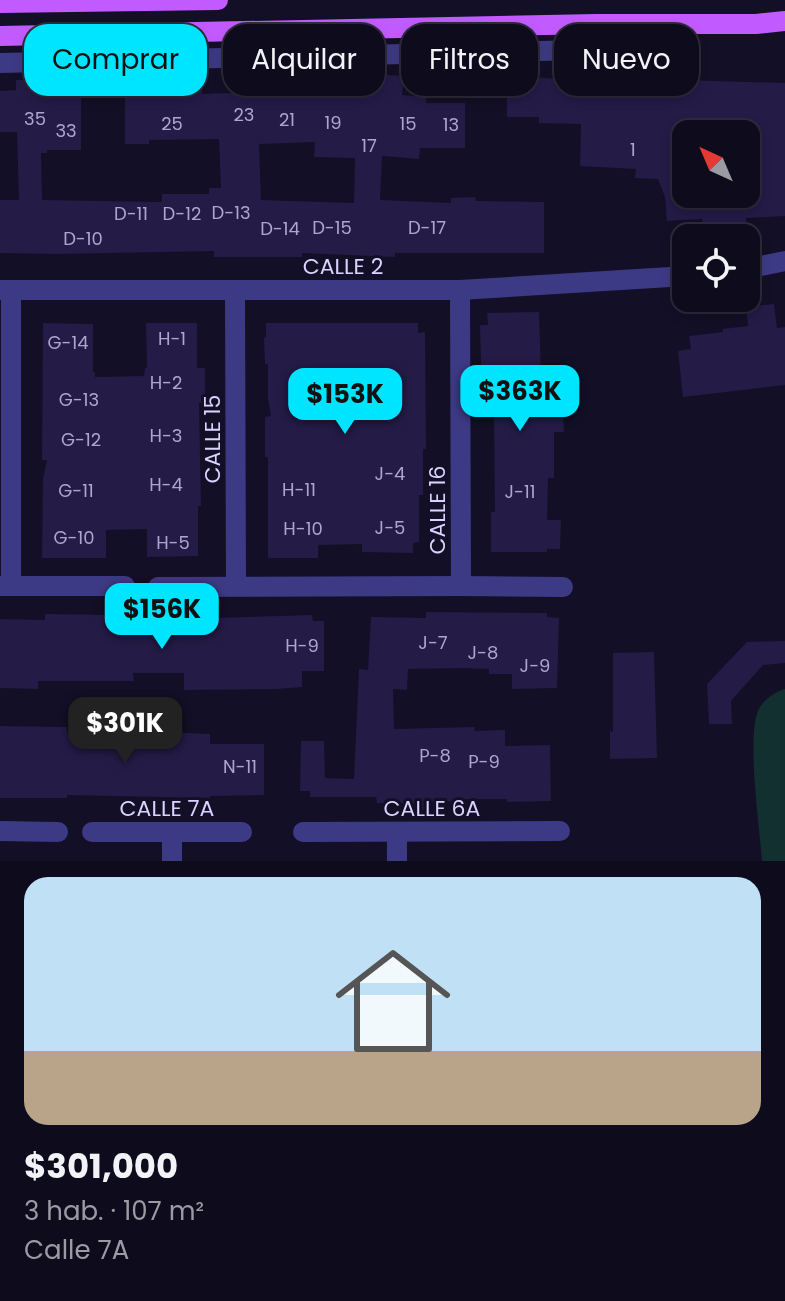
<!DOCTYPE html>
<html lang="es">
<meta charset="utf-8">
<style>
:root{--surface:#0e0b1c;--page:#171425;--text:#f1f3f6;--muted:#9b9ba3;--line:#2e2b3b;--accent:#00e5ff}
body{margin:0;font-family:Poppins,sans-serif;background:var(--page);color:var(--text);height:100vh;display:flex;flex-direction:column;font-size:30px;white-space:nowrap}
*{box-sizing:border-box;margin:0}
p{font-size:26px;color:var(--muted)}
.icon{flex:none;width:44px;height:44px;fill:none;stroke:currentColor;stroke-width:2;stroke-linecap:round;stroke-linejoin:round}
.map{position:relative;height:861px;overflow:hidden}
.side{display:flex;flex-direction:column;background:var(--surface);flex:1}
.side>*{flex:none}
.banner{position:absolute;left:24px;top:24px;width:738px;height:72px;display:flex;gap:16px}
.needle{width:52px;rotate:316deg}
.tools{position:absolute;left:672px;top:120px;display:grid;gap:16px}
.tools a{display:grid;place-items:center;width:88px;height:88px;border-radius:16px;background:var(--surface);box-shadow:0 4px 12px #0003,0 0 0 2px var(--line);font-size:40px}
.price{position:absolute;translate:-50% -68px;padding:0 18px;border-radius:16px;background:var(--accent);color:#111;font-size:26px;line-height:52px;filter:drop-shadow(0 2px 4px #0008)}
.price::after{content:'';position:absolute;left:50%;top:48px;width:24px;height:18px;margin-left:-12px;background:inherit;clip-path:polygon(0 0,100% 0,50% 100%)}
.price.current{background:#222;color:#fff}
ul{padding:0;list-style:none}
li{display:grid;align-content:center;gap:16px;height:424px;padding:0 24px}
li span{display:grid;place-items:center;height:248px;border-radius:24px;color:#555}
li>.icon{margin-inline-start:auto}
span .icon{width:144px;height:144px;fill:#fffc;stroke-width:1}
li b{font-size:34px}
.chip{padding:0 28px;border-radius:24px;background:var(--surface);box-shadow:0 4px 12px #0003,0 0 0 2px var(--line);font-size:28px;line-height:72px}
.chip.current{background:var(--accent);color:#111}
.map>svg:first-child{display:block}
.green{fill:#12302f}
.building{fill:#241b47;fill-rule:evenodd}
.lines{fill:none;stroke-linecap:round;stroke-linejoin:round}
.street{stroke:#3d3a85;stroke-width:20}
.primary{stroke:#c25bff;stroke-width:20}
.labels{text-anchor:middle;stroke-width:6;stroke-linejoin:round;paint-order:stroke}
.number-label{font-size:18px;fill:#aca6d1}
.street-label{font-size:22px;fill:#d9d4ff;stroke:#130f26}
</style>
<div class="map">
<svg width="785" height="861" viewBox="0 0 785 861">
<rect width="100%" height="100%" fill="#130f26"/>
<path class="green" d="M785 689V861H762C760 830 745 729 760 707 765 699 776 691 785 689Z"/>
<g class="building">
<path d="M358 73 404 76 402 95 426 97V103H465V148H420L419 159 382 156 380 200 451 203V198L475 197 476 201 544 202V253H395V257L302 253V257H214V251L57 254 0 253V200H19L17 132H0V91L16 90V80H49V98H81V150H47V153H41L42 200 162 202V194H209V188H221L219 139 149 140V144H125V93H138V80L202 79V94L256 92 257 97 317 96V89L356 90ZM315 142 314 157 355 158 354 203 261 200 259 144Z"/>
<path d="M507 76 582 80V77L785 83V216L746 218 747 228 703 232 702 219 667 221 665 197 658 179 635 178 636 169 580 166 581 124 539 123V117H507ZM686 134H746V194H686Z"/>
<path d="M774 304 777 328 785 327V385L683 397 678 351 691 349 689 336 723 332V329L748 326 746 307Z"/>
<path d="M539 312 541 378H553V412H563L564 432H554V478H548L547 520H561L560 549H547V552H491V512H495L494 414H484V401H482L480 325H488L487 313Z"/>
<path d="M43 323 93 324V372H95V377L144 376 145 368H147L146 323H197V368H205V403H199L201 506H198V556L147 557V529L106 530V558H42L43 479 47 460H42Z"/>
<path d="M266 323H418V333L425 332 426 449H423V495H419V542L413 543V553L362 552V544L318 545V558H268V457H265V417L271 416 268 399V364H265L264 338 266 337Z"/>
<path d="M426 612 547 613V617L559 618 557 688 512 689V674H489V669L463 668 408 669 407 690 393 689 394 729 475 727 474 731 505 730V746L550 745 551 801 507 802V799H458V801L430 802V810H411L410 803H377L376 797H310V791H300L301 741H324L325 778 354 779 359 669 368 670 371 617 426 618Z"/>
<path d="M45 614 116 615V619H131V621L187 622V619L312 615 313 621H324V671H302V687L277 689 184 690V673H133L134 681H38V689L0 688V619L45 620Z"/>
<path d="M785 641V663L763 665 731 701 732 724H709L707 684 747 642Z"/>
<path d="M654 652 657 758 610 759V731L613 732V653Z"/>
<path d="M0 726 67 727V733L163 732 210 734V744H264V795L210 796V798L67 795V798H0Z"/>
</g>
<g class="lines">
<g class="street">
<path d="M0 63 583 50 669 27"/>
<path d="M746 269 785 261"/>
<path d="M0 290H460L686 276"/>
<path d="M11 290V586"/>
<path d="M460 290 461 586"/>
<path d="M235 291 236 586"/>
<path d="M0 586H125"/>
<path d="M158 587 461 586 563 587"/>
<path d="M0 831 58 832"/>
<path d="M92 832H242"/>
<path d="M172 832V861"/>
<path d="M303 832 560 831"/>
<path d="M397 832V861"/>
</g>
<g class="primary">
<path d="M0 3 218 0"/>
<path d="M0 36 596 24H756L785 21"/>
</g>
</g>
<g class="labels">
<g class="number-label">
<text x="244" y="121">23</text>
<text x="35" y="125">35</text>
<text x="287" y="126">21</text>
<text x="333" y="129">19</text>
<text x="172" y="130">25</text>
<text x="408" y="130">15</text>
<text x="451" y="131">13</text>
<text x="66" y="137">33</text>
<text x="369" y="152">17</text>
<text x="633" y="156">1</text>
<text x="231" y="219">D-13</text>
<text x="131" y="220">D-11</text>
<text x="182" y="220">D-12</text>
<text x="332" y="234">D-15</text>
<text x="427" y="234">D-17</text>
<text x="280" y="235">D-14</text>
<text x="83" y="245">D-10</text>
<text x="172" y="345">H-1</text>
<text x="68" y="349">G-14</text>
<text x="166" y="389">H-2</text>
<text x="79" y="406">G-13</text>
<text x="166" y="442">H-3</text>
<text x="81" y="446">G-12</text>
<text x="390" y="480">J-4</text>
<text x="166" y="491">H-4</text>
<text x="299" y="496">H-11</text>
<text x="76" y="497">G-11</text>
<text x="520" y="498">J-11</text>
<text x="390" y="534">J-5</text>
<text x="303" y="535">H-10</text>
<text x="74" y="544">G-10</text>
<text x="173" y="549">H-5</text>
<text x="433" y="649">J-7</text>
<text x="302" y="652">H-9</text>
<text x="483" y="659">J-8</text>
<text x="535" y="672">J-9</text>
<text x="435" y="762">P-8</text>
<text x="484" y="768">P-9</text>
<text x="240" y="773">N-11</text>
</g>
<g class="street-label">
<text x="343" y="274">CALLE 2</text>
<text transform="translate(212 439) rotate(-90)" y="8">CALLE 15</text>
<text transform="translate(437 510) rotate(-90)" y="8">CALLE 16</text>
<text x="167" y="816">CALLE 7A</text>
<text x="432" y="816">CALLE 6A</text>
</g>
</g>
</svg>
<div class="tools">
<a><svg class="needle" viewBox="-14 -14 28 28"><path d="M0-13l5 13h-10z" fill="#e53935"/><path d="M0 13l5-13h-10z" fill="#9b9ba3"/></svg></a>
<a><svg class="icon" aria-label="locate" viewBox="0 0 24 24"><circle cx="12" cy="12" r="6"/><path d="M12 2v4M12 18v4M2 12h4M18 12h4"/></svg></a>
</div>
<b class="price" style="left:520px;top:433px">$363K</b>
<b class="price" style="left:345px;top:436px">$153K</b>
<b class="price" style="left:162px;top:651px">$156K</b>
<b class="price current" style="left:125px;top:765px">$301K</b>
<div class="banner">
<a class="chip current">Comprar</a>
<a class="chip">Alquilar</a>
<a class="chip">Filtros</a>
<a class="chip">Nuevo</a>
</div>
</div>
<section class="side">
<ul>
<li><span style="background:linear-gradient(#bfe0f5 70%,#b9a48a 0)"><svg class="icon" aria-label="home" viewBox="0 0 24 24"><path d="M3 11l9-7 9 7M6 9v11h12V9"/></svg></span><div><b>$301,000</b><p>3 hab. · 107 m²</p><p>Calle 7A</p></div></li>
</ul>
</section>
